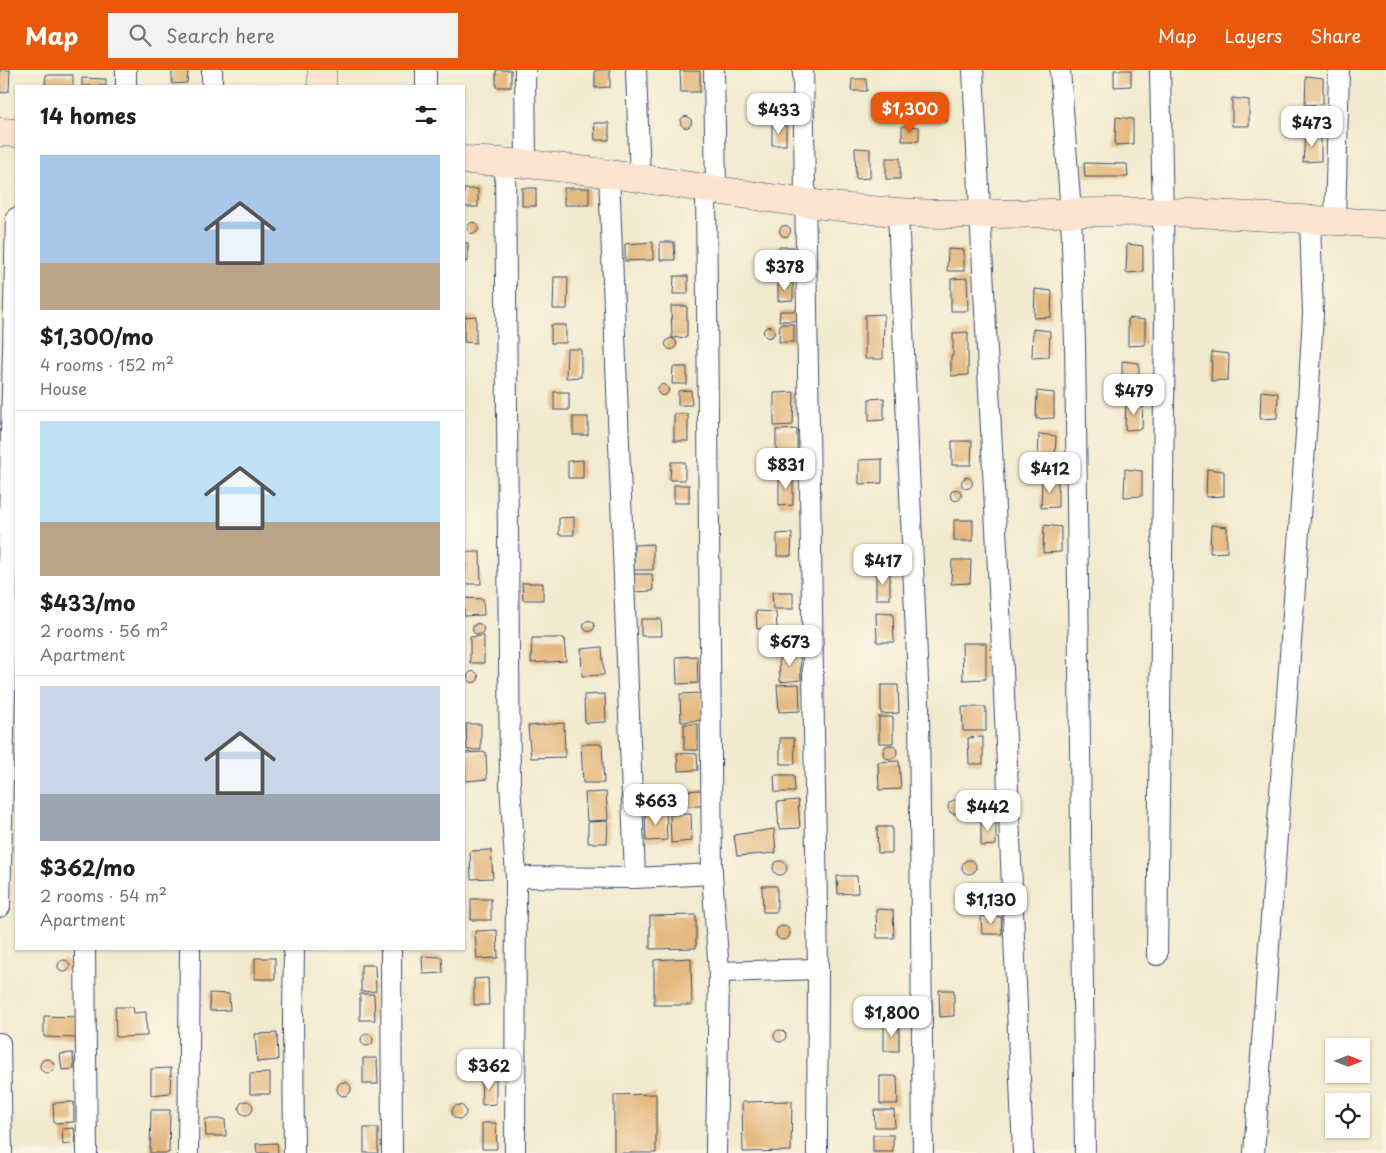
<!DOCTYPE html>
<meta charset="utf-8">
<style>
:root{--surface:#fff;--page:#f2f2f2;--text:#202124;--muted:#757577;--line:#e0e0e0;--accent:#ea580c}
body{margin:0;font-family:"Playpen Sans",sans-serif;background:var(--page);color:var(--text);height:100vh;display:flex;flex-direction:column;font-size:19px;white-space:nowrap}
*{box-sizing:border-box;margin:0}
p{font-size:16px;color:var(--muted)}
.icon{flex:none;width:28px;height:28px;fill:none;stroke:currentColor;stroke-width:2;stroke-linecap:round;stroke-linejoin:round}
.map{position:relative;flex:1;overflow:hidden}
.drawer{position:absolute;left:15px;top:15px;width:450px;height:865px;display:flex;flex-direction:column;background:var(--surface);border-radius:0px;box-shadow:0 1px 4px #0004}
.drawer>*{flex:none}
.needle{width:32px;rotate:90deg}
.fabs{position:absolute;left:1325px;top:968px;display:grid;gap:10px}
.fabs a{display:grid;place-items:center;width:45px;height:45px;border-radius:0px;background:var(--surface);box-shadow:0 1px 4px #0004;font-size:25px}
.price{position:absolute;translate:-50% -42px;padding:0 11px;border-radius:10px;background:#fff;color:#222;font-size:16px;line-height:32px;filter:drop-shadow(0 1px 2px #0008)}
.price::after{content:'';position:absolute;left:50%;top:30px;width:15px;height:11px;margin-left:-8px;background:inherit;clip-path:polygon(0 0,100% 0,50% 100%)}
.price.active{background:var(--accent);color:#fff}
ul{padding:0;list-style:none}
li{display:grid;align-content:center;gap:10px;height:265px;padding:0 25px}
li+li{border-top:1px solid var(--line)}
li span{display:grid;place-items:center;height:155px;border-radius:0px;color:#555}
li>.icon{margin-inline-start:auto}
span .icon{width:90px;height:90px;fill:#fffc;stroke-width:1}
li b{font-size:21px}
h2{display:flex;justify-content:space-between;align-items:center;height:60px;padding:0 25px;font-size:21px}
header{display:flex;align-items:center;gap:30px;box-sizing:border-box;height:70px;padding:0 25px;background:var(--accent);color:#fff}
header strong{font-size:24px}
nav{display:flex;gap:28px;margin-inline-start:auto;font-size:18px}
.search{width:350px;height:45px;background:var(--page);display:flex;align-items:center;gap:12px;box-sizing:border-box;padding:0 18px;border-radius:0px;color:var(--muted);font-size:19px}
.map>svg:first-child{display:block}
.building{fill:#e4b87e}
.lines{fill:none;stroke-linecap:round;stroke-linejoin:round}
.street-casing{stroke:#3b4b6f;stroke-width:22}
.secondary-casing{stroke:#3b4b6f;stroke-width:29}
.street{stroke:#fff;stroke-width:20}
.secondary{stroke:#fde4d1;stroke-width:28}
</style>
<header>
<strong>Map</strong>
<div class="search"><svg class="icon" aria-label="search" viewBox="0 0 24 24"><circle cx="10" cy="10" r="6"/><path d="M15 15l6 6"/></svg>Search here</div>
<nav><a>Map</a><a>Layers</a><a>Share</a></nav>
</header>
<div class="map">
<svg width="1386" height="1083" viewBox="0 0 1386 1083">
<rect width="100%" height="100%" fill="#fcf5e5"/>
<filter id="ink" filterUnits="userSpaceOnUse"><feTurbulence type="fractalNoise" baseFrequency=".02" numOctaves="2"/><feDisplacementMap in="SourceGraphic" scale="10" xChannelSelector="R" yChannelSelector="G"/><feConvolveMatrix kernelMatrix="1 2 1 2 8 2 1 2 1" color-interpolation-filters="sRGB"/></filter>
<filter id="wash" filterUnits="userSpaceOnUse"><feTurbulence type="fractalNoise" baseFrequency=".0096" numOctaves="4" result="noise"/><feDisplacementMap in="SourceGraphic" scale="20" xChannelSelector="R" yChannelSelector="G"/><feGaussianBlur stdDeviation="1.12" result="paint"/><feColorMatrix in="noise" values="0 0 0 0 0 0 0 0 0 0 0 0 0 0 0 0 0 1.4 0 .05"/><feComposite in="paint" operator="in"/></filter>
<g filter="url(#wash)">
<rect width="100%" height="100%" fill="#f1eace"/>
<g id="blocks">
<g class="building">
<path d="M0 0H10L9 21 0 23Z"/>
<path d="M172 0H188L187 13 172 14Z"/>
<rect x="496" y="0" width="15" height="17"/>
<path d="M595 0H610V17L595 18Z"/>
<path d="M1114 0H1131V16L1114 17Z"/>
<path d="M680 1H700V22H681Z"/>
<path d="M46 5H73V16H45Z"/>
<path d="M1306 6 1323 8V34L1305 35Z"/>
<path d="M82 8 106 9V16H82Z"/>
<path d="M852 9H866L867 21H851Z"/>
<path d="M1232 28 1249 30V56H1232Z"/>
<path d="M947 30V51L923 50V31Z"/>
<circle cx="686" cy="52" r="5.5"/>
<path d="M1116 47 1133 49V74L1115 75Z"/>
<path d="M594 53H609V70H595Z"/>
<path d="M772 54 786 55V75H772Z"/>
<path d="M902 56 919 57V71H902Z"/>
<path d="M1305 63 1321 65V91L1303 92Z"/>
<path d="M855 78 870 79V108L856 109Z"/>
<rect x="886" y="88" width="14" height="21"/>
<path d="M1084 93 1127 94 1128 107H1085Z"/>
<rect x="522" y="118" width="14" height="18"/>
<rect x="564" y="118" width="25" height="17"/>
<rect x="464" y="119" width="14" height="18"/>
<circle cx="473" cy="158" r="5.5"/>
<circle cx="785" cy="161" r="5.5"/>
<path d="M653 172V190L625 191V174Z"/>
<path d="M660 172H674L675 190H660Z"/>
<rect x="464" y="173" width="4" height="18"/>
<path d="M1127 174 1143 176V202L1126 203Z"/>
<path d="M779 177H794V198H778Z"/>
<path d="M948 179 964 180V201H947Z"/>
<path d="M674 206H688V224H673Z"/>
<path d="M554 207H568L567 239H553Z"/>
<path d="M967 208 968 241H951V209Z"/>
<path d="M778 213H793V230L778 231Z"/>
<path d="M1035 219 1052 221 1051 247 1034 248Z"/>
<path d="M671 236H687V267L672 268Z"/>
<path d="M780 241H798V251H779Z"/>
<path d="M884 244 883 289H865V245Z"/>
<path d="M476 246V273L464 272V247Z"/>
<path d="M1128 248 1145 250V275L1128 276Z"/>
<path d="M780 254H794V272H779Z"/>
<rect x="551" y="255" width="15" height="18"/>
<circle cx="769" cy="262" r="5.5"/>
<path d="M1033 259 1050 261 1049 287 1032 288Z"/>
<path d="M968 262V305L951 306V286H953V263Z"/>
<circle cx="671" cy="274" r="5.5"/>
<path d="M567 279H581V307L566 308Z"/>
<path d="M1212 282 1229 284 1228 310 1211 311Z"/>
<path d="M1122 291 1139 293V319L1122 320Z"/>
<path d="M673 297H687V314H672Z"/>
<circle cx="663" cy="320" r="5.5"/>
<path d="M691 320 692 335H678V321Z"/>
<path d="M1037 321 1054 323V348L1036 349Z"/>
<path d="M1261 321 1278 323 1277 348 1260 349Z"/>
<rect x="554" y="322" width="15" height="18"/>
<path d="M794 322 793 355 774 356V323Z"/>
<path d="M884 328V350L869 351V329Z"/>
<path d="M1126 331 1143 333 1142 359 1125 360Z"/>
<rect x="674" y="344" width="14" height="27"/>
<rect x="573" y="347" width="15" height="18"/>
<path d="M797 359V394L776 395V360Z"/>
<path d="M1039 364 1056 366 1055 391 1038 392Z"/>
<path d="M952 371H972L971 395H952Z"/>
<path d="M882 389V413L859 414V390Z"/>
<path d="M583 390V408H568V391Z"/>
<path d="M671 392H685V410H670Z"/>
<path d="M1125 399 1142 401V426L1124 427Z"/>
<path d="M1207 399 1224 401V426L1206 427Z"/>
<path d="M793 404V435L779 436V405Z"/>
<circle cx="967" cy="413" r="5.5"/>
<path d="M1042 409 1058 411V437L1041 438Z"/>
<rect x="674" y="415" width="15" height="18"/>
<circle cx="956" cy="425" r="5.5"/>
<path d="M574 447V465H559V448Z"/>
<rect x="954" y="450" width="19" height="21"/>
<path d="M1044 455 1061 457V482L1043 483Z"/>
<path d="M1211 455 1227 457V482L1210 483Z"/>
<path d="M792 463 791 486H777V464Z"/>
<path d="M653 474V500H634V475Z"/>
<path d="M466 482H480L481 514H465Z"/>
<path d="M952 490H971L970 513 951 514Z"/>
<rect x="876" y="503" width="14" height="26"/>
<path d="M632 504H652L653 521 633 522Z"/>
<path d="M522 513H543V530H523Z"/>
<path d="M772 522H793V539H773Z"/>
<path d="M464 528 483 529 484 545 464 546Z"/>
<path d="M756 541 776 542 777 558 757 559Z"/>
<path d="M876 543 893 544 894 572H877Z"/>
<path d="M641 549H661L662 566H641Z"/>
<circle cx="589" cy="556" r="5.5"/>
<circle cx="478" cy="559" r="5.5"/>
<path d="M777 564H797L798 581H778Z"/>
<path d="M484 566V593H470V567Z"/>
<path d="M532 568H564L566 591 531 593Z"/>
<path d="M962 573H986V609L963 610Z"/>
<path d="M602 577 604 605 582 606 581 579Z"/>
<path d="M800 583 801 610 780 612 779 584Z"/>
<path d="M697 586 698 613 677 614 676 587Z"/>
<circle cx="473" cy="607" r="5.5"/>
<path d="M799 614 800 641 779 642 777 615Z"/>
<path d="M881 615H898L899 643 881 644Z"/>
<path d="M701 623 703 650 681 652 680 624Z"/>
<path d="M605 624 606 652 585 653 584 625Z"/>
<path d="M962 637H986V661H963Z"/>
<rect x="879" y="647" width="14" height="26"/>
<path d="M564 653 565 687 531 688 528 656Z"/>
<path d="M466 654H481V680H467Z"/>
<rect x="684" y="654" width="14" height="26"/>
<path d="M983 667V694H969L968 668Z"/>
<path d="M780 668H794L795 694H780Z"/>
<path d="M581 674H602L604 713H583Z"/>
<circle cx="890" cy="682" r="7"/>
<path d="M486 682 487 709 466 711 464 683Z"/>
<path d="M677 683 697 684 698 700 678 701Z"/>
<path d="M899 691 901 719 879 720 878 692Z"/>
<path d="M774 705H794L795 722H775Z"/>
<path d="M703 720V736H674V721Z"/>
<path d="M606 722 608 750 587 751 585 723Z"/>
<path d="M798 730 800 758 779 759 777 732Z"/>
<circle cx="955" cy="737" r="7"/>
<path d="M666 742 667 770 646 771 645 743Z"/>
<path d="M691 744 692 771 671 773 670 745Z"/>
<path d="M981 749H996V775L981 776Z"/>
<path d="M608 751 607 773H588V752Z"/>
<path d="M877 757H892V783H878Z"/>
<path d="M774 759 776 783 737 786 734 765Z"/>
<path d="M491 780 493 808 471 809 470 781Z"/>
<circle cx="969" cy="797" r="7"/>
<circle cx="780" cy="798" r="7"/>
<path d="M837 806H857L858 823 838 824Z"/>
<path d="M762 816H777V842H763Z"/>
<rect x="471" y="829" width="20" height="21"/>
<path d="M876 839 893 840 894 868H877Z"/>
<path d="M696 845V878L650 879V846Z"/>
<path d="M981 846 1001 847 1002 864H982Z"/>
<circle cx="783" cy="863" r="7"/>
<path d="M497 860 498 888 477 889 475 861Z"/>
<path d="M422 886 442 887 443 903 423 904Z"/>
<rect x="255" y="888" width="20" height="21"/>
<path d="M691 888 692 935H654V890Z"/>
<circle cx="64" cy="896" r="6"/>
<path d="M361 895H375L376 921 361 922Z"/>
<path d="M488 908 489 935H474V909Z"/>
<path d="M939 920H954V946L940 947Z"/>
<path d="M209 923 229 924 230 940 210 941Z"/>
<path d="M360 924H374L375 950H360Z"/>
<path d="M115 937H133L134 943 146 942 147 966 116 967Z"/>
<path d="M44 946 77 947 76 968 44 967Z"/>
<rect x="884" y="955" width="15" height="26"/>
<circle cx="780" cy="966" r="6"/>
<path d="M277 963 278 990 257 992 255 964Z"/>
<circle cx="367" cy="970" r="6"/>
<path d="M73 983 74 999 62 1000 60 984Z"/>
<path d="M363 988H377L378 1014H363Z"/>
<circle cx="47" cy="996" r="7"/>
<path d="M171 998 170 1023 151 1025V999Z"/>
<path d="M270 1003V1024H250V1004Z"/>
<path d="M880 1006H897L898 1034H880Z"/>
<path d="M481 1008H496V1034L482 1035Z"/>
<circle cx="344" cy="1019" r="7"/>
<path d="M656 1024V1083H614V1025Z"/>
<path d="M792 1031 791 1081 743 1082 742 1032Z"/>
<circle cx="246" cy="1038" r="7"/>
<path d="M74 1032V1052L54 1053 53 1033Z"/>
<circle cx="459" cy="1042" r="7"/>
<path d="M151 1040H170L169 1083H150Z"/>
<path d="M874 1040H894L895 1057H875Z"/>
<path d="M205 1049H225L226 1066H206Z"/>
<path d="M482 1053H496L497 1079H482Z"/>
<path d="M74 1058 76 1073 63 1075 62 1059Z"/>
<rect x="364" y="1058" width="14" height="25"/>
<rect x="873" y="1065" width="20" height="17"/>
<path d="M277 1073 278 1083H257L256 1074Z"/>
</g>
</g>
</g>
<g filter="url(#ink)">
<use href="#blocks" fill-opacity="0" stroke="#3b4b6f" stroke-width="1"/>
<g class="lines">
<g class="street-casing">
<g id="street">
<path d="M426 0V16"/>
<path d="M525 0 526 94"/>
<path d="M636 0 640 109"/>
<path d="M714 0 716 120"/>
<path d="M803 0 818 899 817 1083"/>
<path d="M973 0 1003 599 1023 1083"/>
<path d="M1060 0 1071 142 1075 272 1085 1083"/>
<path d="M126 16V0"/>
<path d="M212 16V0"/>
<path d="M505 93 510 713 516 807 515 1083"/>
<path d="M609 102 635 808"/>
<path d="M706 119 712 804 719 902 716 1083"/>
<path d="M898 142 919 635 923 1083"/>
<path d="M1335 151 1339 0"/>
<path d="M516 807 635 808 712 804"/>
<path d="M0 837 16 148"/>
<path d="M85 879 87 1083"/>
<path d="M391 879 392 1083"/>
<path d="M1157 885 1165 253 1160 0"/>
<path d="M719 902 818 899"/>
<path d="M0 973 2 1083"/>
<path d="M188 1083 190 879"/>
<path d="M294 1083 293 948 294 879"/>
<path d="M1254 1083 1307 350 1313 244 1310 149"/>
</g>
</g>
<g class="secondary-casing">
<g id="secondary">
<path d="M322 16V0"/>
<path d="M0 62 16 63"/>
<path d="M464 90C610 95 752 133 898 142 986 148 1075 140 1163 142 1237 144 1312 150 1386 154"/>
</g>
</g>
<use href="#street" class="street"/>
<use href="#secondary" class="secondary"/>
</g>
</g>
</svg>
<div class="fabs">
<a><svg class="needle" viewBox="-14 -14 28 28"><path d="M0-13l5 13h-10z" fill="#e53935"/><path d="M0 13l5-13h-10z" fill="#757577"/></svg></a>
<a><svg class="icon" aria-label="locate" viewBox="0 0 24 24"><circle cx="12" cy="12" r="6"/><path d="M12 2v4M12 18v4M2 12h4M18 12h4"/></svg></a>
</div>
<b class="price active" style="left:910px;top:64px">$1,300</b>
<b class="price" style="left:779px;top:65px">$433</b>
<b class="price" style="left:1312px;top:78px">$473</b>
<b class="price" style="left:785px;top:222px">$378</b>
<b class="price" style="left:1134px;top:346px">$479</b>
<b class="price" style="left:786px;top:420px">$831</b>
<b class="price" style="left:1050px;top:424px">$412</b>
<b class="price" style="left:883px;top:516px">$417</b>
<b class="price" style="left:790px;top:597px">$673</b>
<b class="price" style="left:656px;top:756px">$663</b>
<b class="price" style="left:988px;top:762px">$442</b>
<b class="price" style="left:991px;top:855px">$1,130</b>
<b class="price" style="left:892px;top:968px">$1,800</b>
<b class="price" style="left:489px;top:1021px">$362</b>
<section class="drawer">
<h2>14 homes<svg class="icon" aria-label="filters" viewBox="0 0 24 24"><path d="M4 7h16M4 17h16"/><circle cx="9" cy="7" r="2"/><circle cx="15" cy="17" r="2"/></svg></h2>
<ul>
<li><span style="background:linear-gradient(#a9c7e8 70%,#b9a48a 0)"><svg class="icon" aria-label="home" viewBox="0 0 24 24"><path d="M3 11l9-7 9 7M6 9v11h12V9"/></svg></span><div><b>$1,300/mo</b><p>4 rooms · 152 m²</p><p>House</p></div></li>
<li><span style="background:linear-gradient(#bfe0f5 65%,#b9a48a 0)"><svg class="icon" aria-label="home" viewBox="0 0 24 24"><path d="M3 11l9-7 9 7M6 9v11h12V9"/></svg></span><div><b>$433/mo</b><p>2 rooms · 56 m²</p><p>Apartment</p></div></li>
<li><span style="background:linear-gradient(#c9d6e8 70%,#9aa5b1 0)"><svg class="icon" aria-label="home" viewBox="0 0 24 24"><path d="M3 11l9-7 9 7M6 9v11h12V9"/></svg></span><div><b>$362/mo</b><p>2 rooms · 54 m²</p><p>Apartment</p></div></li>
</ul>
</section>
</div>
